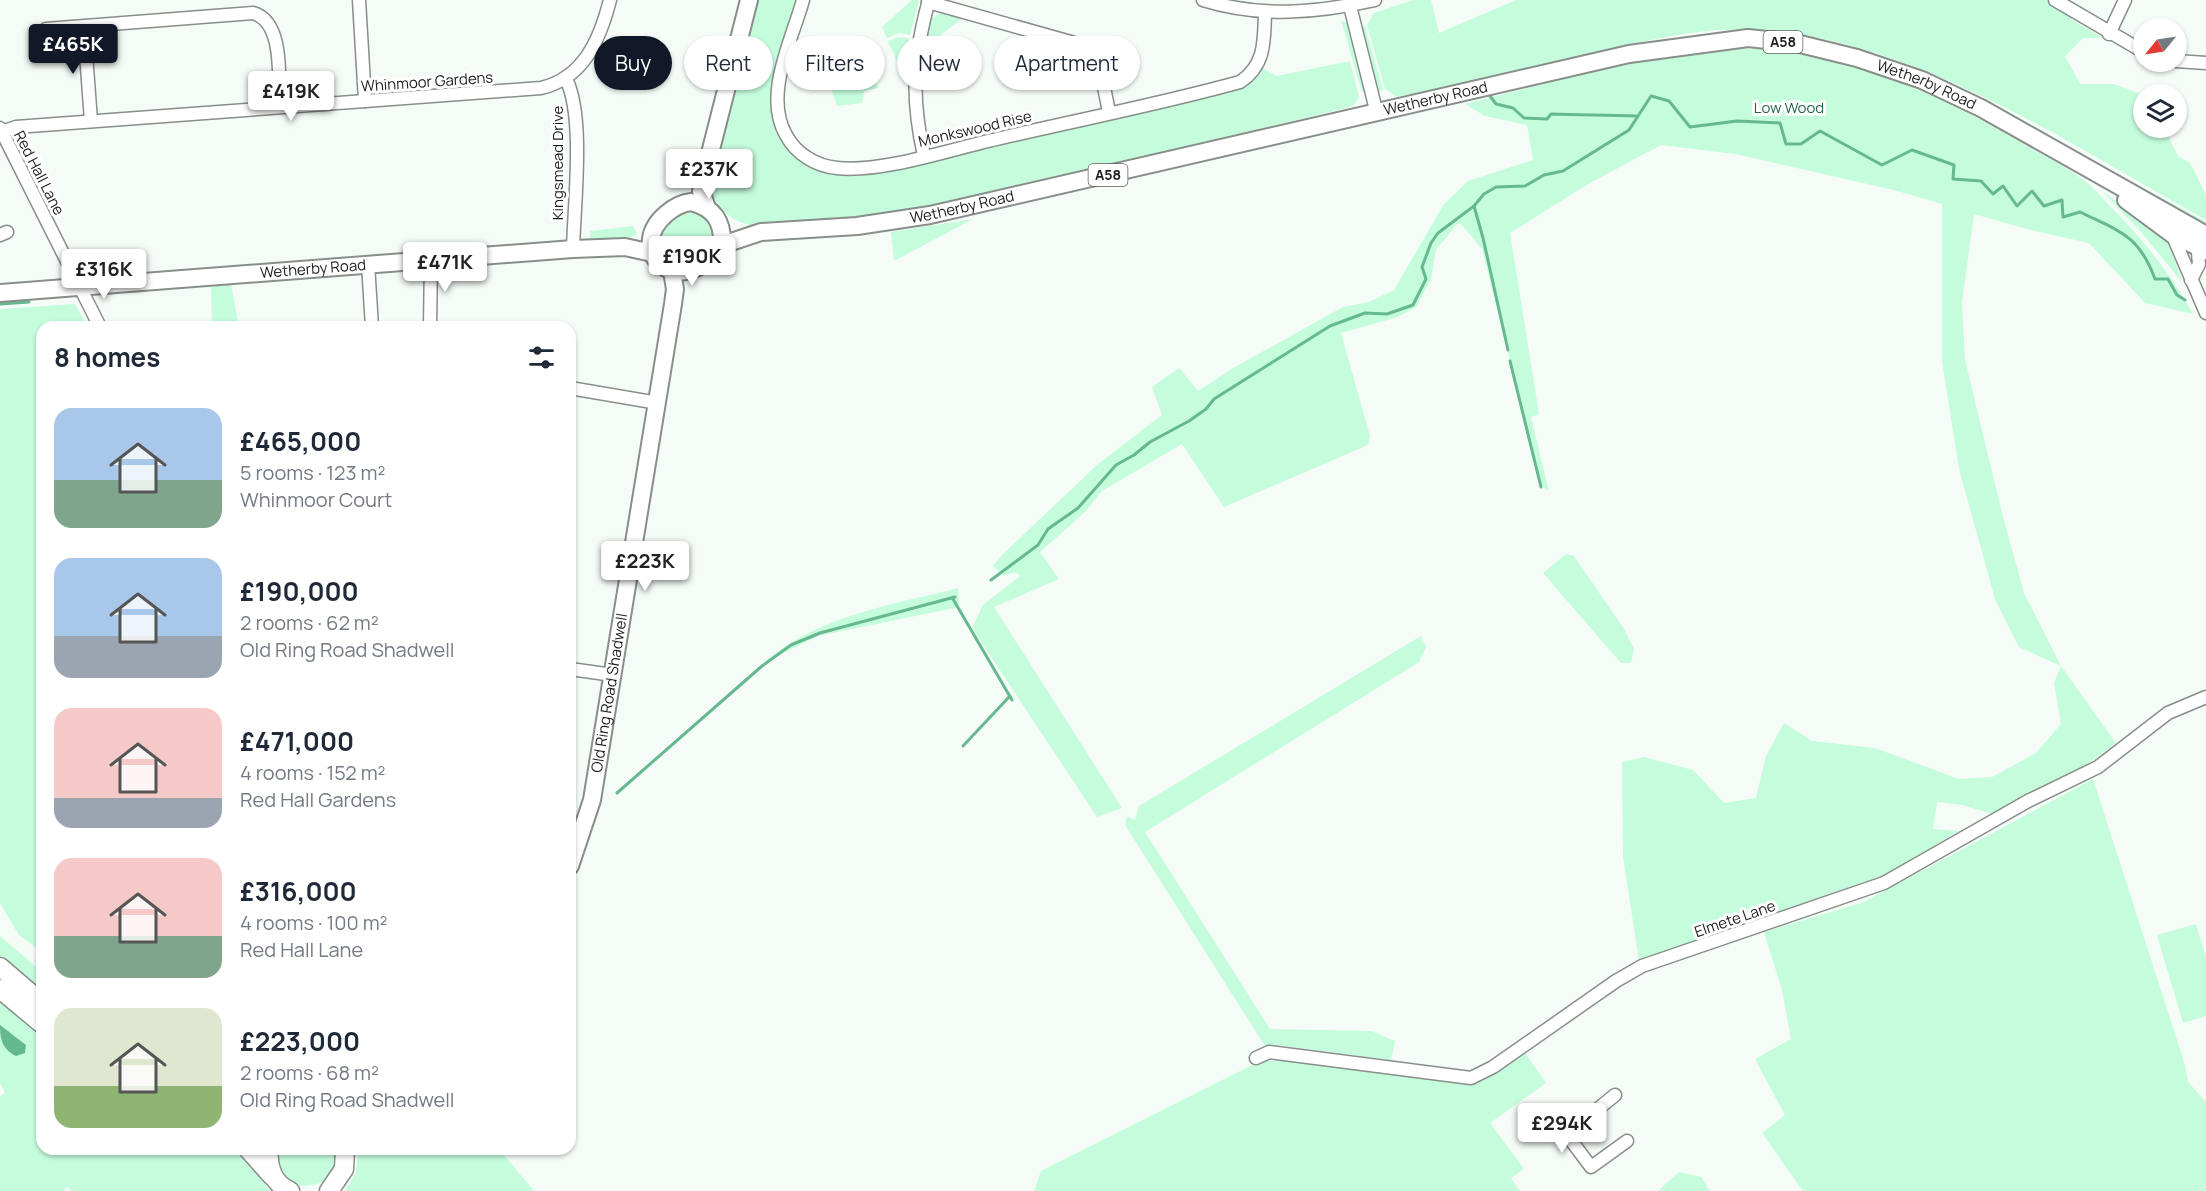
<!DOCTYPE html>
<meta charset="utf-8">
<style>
:root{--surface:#fff;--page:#f2f2f3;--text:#1f2937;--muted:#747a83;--accent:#111827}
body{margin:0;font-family:Manrope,sans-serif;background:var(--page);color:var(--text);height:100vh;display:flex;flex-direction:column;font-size:22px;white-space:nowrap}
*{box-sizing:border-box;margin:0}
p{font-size:20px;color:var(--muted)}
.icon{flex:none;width:33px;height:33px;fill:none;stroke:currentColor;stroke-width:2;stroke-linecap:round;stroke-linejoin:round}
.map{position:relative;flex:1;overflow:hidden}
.sheet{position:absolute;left:36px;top:321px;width:540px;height:834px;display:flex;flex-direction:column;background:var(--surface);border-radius:18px;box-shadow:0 2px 4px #0004}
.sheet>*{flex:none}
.top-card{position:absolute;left:594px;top:36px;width:570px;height:54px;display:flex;gap:12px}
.needle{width:39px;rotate:240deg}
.controls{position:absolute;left:2133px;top:18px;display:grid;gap:12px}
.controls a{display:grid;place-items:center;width:54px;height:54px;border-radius:50%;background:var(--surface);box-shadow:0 2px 4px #0004;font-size:30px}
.price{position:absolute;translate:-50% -51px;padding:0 14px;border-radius:6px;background:#fff;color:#222;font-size:20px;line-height:39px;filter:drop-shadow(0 2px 3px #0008)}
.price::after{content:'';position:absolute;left:50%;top:36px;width:18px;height:14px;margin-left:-9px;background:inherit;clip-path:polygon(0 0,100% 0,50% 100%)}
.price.current{background:var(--accent);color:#fff}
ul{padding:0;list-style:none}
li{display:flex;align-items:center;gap:18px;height:150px;padding:0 18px}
li span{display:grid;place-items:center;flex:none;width:168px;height:120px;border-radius:18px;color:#555}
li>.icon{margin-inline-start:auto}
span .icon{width:72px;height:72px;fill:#fffc;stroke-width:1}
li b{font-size:26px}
h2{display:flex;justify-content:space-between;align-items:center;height:72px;padding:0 18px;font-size:26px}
.chip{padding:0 21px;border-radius:27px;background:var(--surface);box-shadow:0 2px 4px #0004;font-size:21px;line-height:54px}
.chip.current{background:var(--accent);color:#fff}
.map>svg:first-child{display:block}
.green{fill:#c4fcdc}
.water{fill:#66b98f}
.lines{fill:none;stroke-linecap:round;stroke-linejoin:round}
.stream{stroke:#66b98f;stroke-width:3}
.minor-casing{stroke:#888e8a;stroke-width:15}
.major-casing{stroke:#888e8a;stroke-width:20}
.highway-casing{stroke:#888e8a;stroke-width:21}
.minor{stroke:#fff;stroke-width:12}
.major{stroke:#fff;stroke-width:16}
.highway{stroke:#fff;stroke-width:18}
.labels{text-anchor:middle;stroke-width:6;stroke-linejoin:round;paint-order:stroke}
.shield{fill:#fff;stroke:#5f615f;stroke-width:1.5}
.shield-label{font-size:14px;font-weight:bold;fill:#1b1d1b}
.street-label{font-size:15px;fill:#1b1d1b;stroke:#fff}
.park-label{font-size:15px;fill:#266446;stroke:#fff}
</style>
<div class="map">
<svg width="2206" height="1191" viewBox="0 0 2206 1191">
<rect width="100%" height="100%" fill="#f5fcf8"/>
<g class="green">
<path d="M754 0H803L780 78 779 119 809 159 854 168 1228 85 1258 66 1277 76 1350 61 1359 97 1354 105 1346 108 1011 191 887 215 760 227C736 224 715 211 710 186Z"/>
<path d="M912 0H919L910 35 899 33 887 38 882 27Z"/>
<path d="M1413 0H1431L1439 33 1516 0H2045L2073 17 2072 20 2103 38H2083L2065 56 2080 84H2114L2143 95 2144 128H2164L2178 156 2190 163 2206 195V220C2056 137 1870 7 1690 33 1650 39 1610 50 1571 60 1518 72 1465 85 1411 96L1410 94 1397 97 1385 89 1367 25 1374 13Z"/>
<path d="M943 12 963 18 923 48 929 20Z"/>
<path d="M1341 20 1348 24 1366 91 1362 92Z"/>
<path d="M1365 26 1383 90 1377 92 1360 27Z"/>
<path d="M898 37 909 38 904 78 888 41Z"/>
<path d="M859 43 878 88 864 91 862 103 837 106 826 72Z"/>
<path d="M1752 48C1854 57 1938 93 2025 145 2044 156 2066 167 2084 180 2093 187 2101 197 2110 206 2143 239 2170 273 2193 314L2145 303 2089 243 2031 230 1974 214 1962 302 1965 360 2003 517 2024 593 2061 666 2116 743 2083 767 1992 814 1963 805 1937 802 1933 829 1959 831 1884 875 1639 961 1623 857 1622 762 1644 757 1693 770 1724 803 1756 798 1766 756 1784 723 1812 741 1875 748 1959 779 1992 777 2036 753 2061 724 2054 683 2061 666 2019 647 1995 599 1959 469 1942 361V204L1894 190 1735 154 1661 145 1588 184 1510 233 1539 414 1531 417 1549 491 1541 485 1482 249 1461 224H1457L1436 250 1431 279 1416 307 1398 317 1341 333 1370 436 1368 445 1224 507 1182 444 1102 491 1085 512 1040 552 1059 579 994 607 1122 808 1097 817 972 628 983 605 1020 576 1015 572 1004 576 993 566 1003 554 1097 465 1162 415 1152 387 1179 368 1198 391 1235 367 1343 307 1369 302 1394 290 1444 204 1468 181 1533 160 1527 125 1485 116 1465 104 1631 62 1686 52Z"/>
<path d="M2114 172 2206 222V229L2112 173Z"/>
<path d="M2102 191 2167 236 2182 282 2141 232Z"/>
<path d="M694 208 714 221V244L696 262 673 263C644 242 670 215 694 208Z"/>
<path d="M973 219 894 261 891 232Z"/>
<path d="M633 226 637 234 632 237 590 241V231Z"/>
<path d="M231 284 239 327H212L211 287Z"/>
<path d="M75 304 88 327H42V762L39 765 42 794V952L19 935 0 903V309Z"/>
<path d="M1566 554 1574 556 1624 629 1634 649 1631 663H1621L1543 573Z"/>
<path d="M958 588 959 607 818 636 763 663C819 615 889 606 958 588Z"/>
<path d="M1421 636 1426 647 1419 662 1145 832 1270 1029 1371 1031 1395 1041 1391 1060 1276 1045 1265 1046 1125 825 1127 817 1135 820 1139 806Z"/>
<path d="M2093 779 2185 1065 2188 1082 2204 1100 2206 1099V1191H1803L1762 1133 1785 1115 1755 1059 1791 1039 1782 990 1764 932 1864 902Z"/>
<path d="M2196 924 2206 957V1016L2183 1023 2157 935Z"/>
<path d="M0 936 42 972V997L0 960Z"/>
<path d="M0 1002C14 1014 28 1019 42 1030V1149H238L270 1191H71L67 1187 63 1191H0V1096L5 1093 0 1083Z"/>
<path d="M1521 1047 1546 1083 1490 1123 1524 1169 1511 1178 1520 1191H1034L1041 1171 1260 1061H1325L1471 1078Z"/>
<path d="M271 1149H340C343 1181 312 1191 285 1183Z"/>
<path d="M358 1149H499L534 1191H345L356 1173Z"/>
<path d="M1679 1172 1701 1177 1710 1191H1658Z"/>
</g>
<path class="water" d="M0 1025 26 1045 25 1053 16 1056C2 1049 0 1039 0 1025Z"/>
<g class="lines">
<g class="stream">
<path d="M1490 96 1496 104 1513 108 1524 118 1547 119 1551 114C1580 115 1607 115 1636 116"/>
<path d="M1474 206 1483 238 1508 350"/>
<path d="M0 304 29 302"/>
<path d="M1510 361 1541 487"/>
<path d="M991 580 1038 545 1048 529 1078 508 1116 465 1134 455 1150 442 1189 421 1206 409 1214 399 1330 326 1365 313 1387 314 1413 305 1426 279 1422 267 1431 243 1438 233 1474 206 1484 194 1496 187 1525 186 1544 175 1563 171 1629 130 1651 96 1669 101 1690 127 1737 121 1780 123 1786 144H1801L1820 131 1882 165 1912 150 1954 165 1953 179 1981 181 1993 194 2003 186 2017 206 2032 191 2044 206 2062 200 2063 217 2080 212C2119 231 2139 235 2155 279H2168L2177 295 2185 300"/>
<path d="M953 599 1012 700"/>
<path d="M963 746 1010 696"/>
<path d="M617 793 762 666 791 645 820 633 955 597"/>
</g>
<g class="minor-casing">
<g id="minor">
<path d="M359 0 365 101"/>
<path d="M803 0C792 40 763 95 786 135 796 154 816 166 837 168 879 173 946 151 988 141 1072 121 1157 105 1240 82 1266 65 1264 40 1265 12"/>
<path d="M1203 0C1261 18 1317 13 1375 0"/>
<path d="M2055 0 2144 52"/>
<path d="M928 2 1085 46C1102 64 1104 89 1109 112"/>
<path d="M1350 6 1376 110"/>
<path d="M84 27 91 121"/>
<path d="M46 29 253 13C285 22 278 80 280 107"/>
<path d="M2109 34 2125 0"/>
<path d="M2176 61 2206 63"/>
<path d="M566 79C585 116 574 206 573 249"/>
<path d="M0 128 100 327"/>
<path d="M2 132 16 127 541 88C584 78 600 39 610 0"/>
<path d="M924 156C911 97 913 58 929 0"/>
<path d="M2172 234 2206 313"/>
<path d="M0 235 7 232"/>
<path d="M368 264 372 327"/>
<path d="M2191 280 2199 264 2197 242"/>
<path d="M430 327 431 260"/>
<path d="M570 388 658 403"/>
<path d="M570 669 613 675"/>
<path d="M1256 1058 1269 1052 1471 1078 1493 1067 1616 981 1642 966 1884 883 2028 801 2098 767 2168 713 2206 697"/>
<path d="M1615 1095 1571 1131 1570 1139 1591 1167 1627 1141"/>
</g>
</g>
<g class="major-casing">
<g id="major">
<path d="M2126 200 2172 234 2206 251"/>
<path d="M691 202C714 208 723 221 722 245 680 304 623 251 666 214 674 207 681 203 691 202Z"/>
<path d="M707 208 701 191 705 173 749 0"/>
<path id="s1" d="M722 245 761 232 857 226 930 215 1629 54 1748 38 1796 43 1857 58 1922 80 1981 108 2206 235"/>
<path id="s2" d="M0 293 573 249 625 247 652 253"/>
<path id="s3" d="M570 866 592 800 673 304 675 289 672 271"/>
</g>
</g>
<g class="highway-casing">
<g id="highway">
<path d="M0 967 42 1003"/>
<path d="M0 989 42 1024"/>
<path d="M248 1149 272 1176"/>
<path d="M269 1149C267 1166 273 1184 290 1191"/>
<path d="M329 1191 344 1169 345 1149"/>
</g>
</g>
<use href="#minor" class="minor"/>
<use href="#major" class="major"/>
<use href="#highway" class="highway"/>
</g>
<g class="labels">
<g class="shield">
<rect x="1763.5" y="31" width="39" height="22" rx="4.5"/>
<rect x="1088.5" y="164" width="39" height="22" rx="4.5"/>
</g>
<g class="shield-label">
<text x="1783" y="47">A58</text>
<text x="1108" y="180">A58</text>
</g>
<g class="street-label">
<text transform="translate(427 82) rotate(-4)" y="5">Whinmoor Gardens</text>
<text dy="5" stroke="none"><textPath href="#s1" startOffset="1234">Wetherby Road</textPath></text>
<text dy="5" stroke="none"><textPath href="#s1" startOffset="730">Wetherby Road</textPath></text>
<text transform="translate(975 129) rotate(-13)" y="5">Monkswood Rise</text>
<text transform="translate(558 163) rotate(-90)" y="5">Kingsmead Drive</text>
<text transform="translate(39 173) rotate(63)" y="5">Red Hall Lane</text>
<text dy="5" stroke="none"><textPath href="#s1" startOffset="244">Wetherby Road</textPath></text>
<text dy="5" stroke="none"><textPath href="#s2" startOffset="314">Wetherby Road</textPath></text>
<text dy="5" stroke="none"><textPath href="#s3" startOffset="178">Old Ring Road Shadwell</textPath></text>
<text transform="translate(1735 919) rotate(-19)" y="5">Elmete Lane</text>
</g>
<g class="park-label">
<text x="1789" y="113">Low Wood</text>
</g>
</g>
</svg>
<div class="controls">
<a><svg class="needle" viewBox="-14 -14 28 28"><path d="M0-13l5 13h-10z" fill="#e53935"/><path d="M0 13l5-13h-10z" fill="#747a83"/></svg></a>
<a><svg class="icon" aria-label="layers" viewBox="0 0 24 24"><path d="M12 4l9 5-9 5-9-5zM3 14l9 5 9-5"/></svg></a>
</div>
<b class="price current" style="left:73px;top:75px">£465K</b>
<b class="price" style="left:291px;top:122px">£419K</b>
<b class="price" style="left:709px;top:200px">£237K</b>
<b class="price" style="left:692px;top:287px">£190K</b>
<b class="price" style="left:445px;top:293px">£471K</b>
<b class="price" style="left:104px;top:300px">£316K</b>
<b class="price" style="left:645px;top:592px">£223K</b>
<b class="price" style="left:1562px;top:1154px">£294K</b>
<div class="top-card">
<a class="chip current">Buy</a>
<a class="chip">Rent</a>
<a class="chip">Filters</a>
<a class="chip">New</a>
<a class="chip">Apartment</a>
</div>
<section class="sheet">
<h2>8 homes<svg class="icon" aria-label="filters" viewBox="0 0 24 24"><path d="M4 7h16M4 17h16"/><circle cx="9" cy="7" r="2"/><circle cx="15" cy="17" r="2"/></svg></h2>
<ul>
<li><span style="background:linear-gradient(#a9c7e8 60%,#7fa58c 0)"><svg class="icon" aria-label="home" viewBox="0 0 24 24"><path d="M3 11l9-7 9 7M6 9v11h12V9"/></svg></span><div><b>£465,000</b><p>5 rooms · 123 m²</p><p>Whinmoor Court</p></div></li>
<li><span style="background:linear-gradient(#a9c7e8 65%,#9aa5b1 0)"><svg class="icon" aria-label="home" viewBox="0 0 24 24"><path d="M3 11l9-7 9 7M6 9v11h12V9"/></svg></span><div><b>£190,000</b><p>2 rooms · 62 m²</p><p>Old Ring Road Shadwell</p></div></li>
<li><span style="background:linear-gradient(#f6c9c9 75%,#9aa5b1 0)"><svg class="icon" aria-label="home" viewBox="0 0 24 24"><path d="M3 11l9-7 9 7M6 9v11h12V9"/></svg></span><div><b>£471,000</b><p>4 rooms · 152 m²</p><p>Red Hall Gardens</p></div></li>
<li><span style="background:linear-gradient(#f6c9c9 65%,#7fa58c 0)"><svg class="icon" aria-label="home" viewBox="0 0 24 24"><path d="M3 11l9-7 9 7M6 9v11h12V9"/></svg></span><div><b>£316,000</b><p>4 rooms · 100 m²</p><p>Red Hall Lane</p></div></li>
<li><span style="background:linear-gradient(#dfe7d0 65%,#8fb573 0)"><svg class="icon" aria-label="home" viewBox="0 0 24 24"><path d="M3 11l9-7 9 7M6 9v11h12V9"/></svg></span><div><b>£223,000</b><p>2 rooms · 68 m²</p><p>Old Ring Road Shadwell</p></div></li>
</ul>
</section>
</div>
